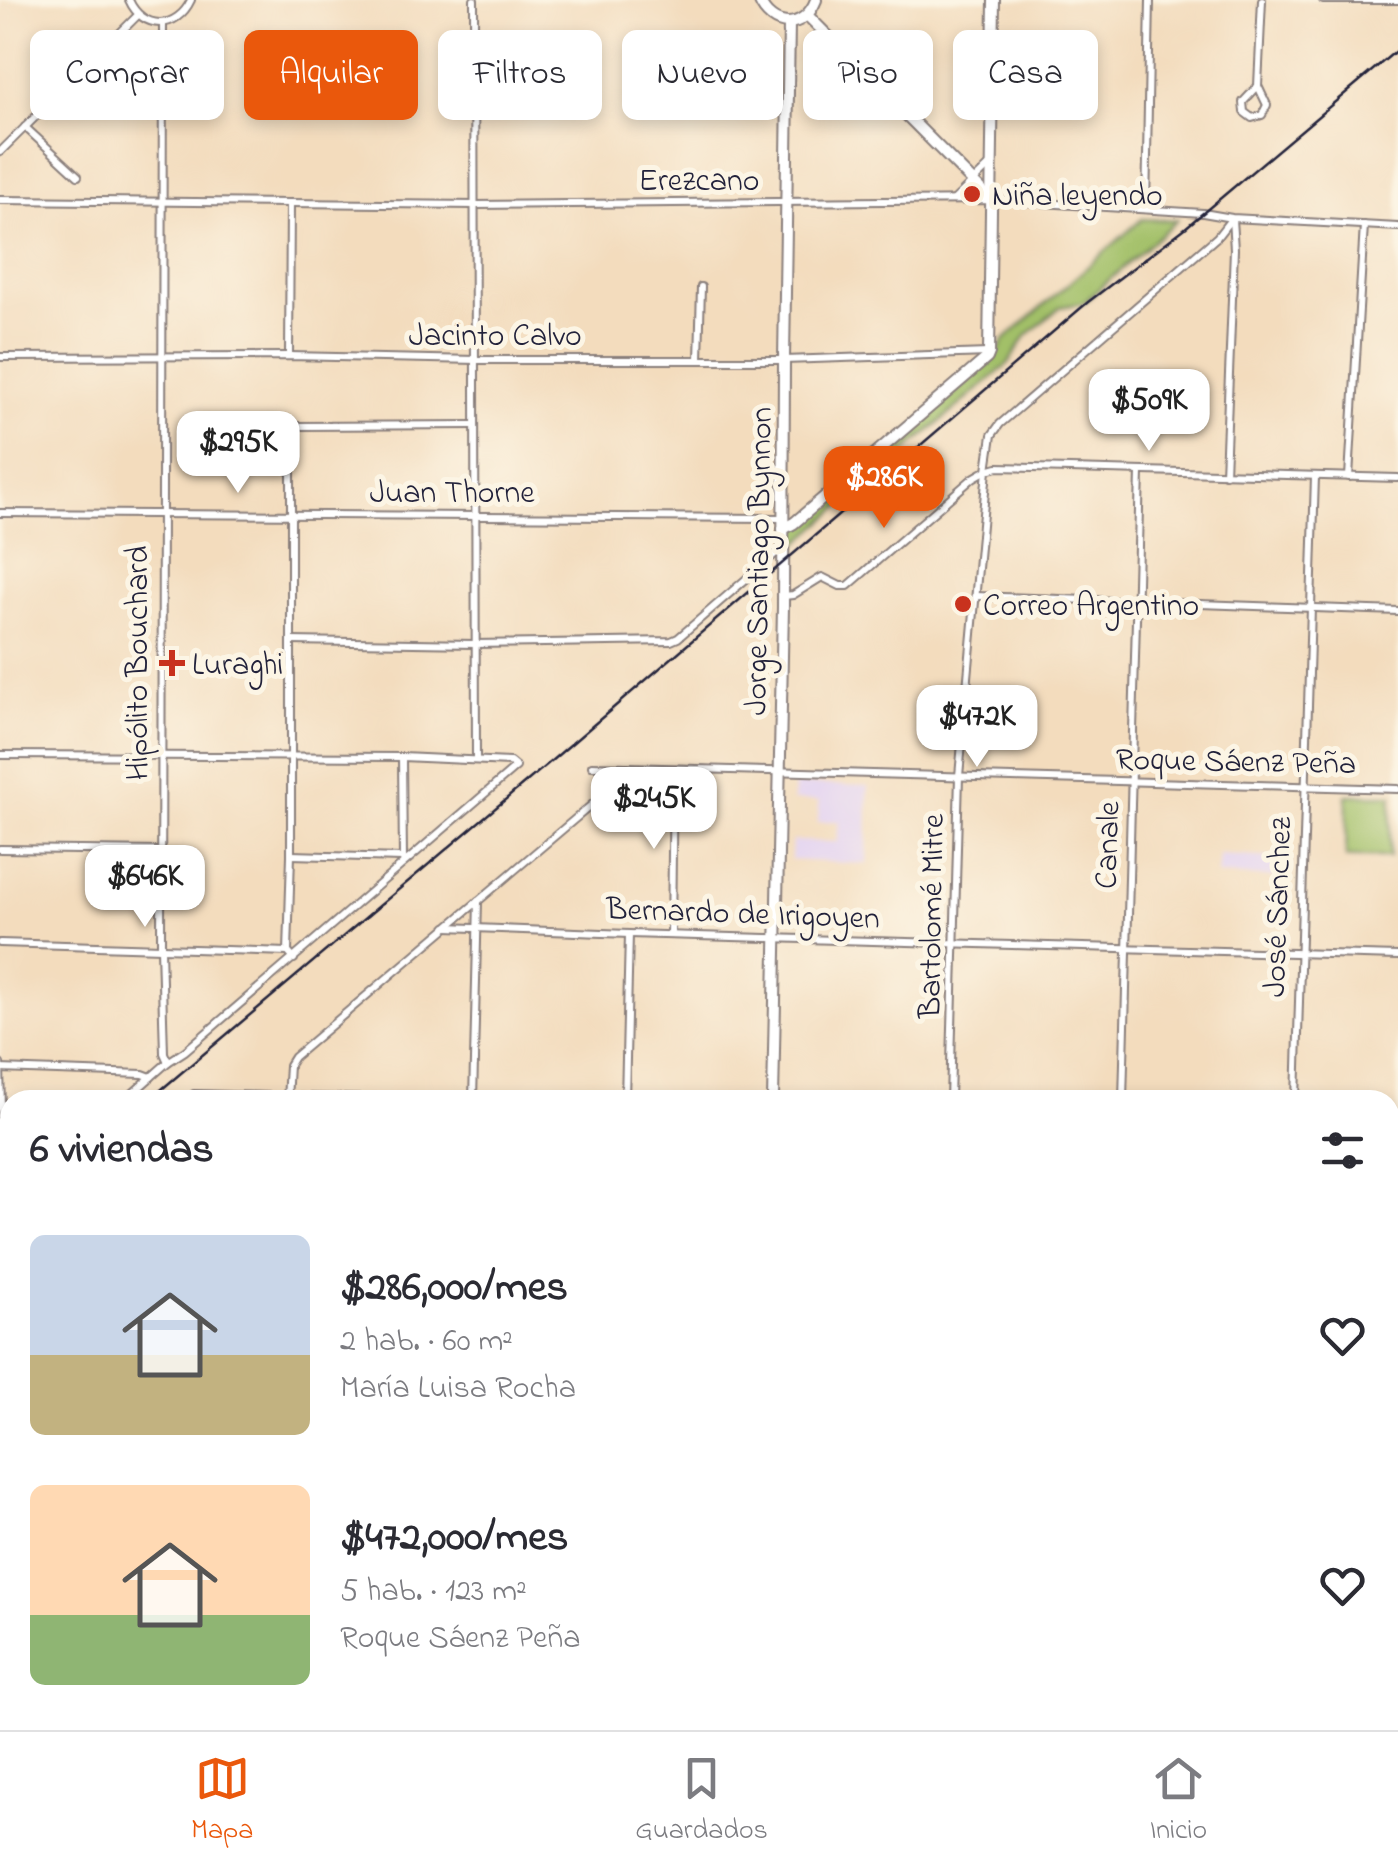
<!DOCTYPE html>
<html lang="es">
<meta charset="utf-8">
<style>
:root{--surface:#fff;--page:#f2f2f3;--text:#2b2b33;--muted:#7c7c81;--line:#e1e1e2;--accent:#ea580c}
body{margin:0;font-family:"Indie Flower",sans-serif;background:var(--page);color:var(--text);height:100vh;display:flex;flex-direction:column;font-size:38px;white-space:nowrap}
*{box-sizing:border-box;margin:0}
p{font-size:32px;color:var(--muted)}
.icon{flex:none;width:55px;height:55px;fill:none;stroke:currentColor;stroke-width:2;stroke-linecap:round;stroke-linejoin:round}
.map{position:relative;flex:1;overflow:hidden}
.details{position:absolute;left:0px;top:1090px;width:1400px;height:640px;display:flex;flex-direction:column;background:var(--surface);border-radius:30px 30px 0 0;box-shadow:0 5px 15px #0003}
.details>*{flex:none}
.guide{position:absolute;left:30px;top:30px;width:1340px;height:90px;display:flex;gap:20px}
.price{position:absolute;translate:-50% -85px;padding:0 22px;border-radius:20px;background:#fff;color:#222;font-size:32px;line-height:65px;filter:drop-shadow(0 2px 5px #0008)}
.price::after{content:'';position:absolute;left:50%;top:60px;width:30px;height:22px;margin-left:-15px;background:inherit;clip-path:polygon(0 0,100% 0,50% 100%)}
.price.current{background:var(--accent);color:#fff}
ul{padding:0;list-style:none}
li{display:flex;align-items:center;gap:30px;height:250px;padding:0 30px}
li span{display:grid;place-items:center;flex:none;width:280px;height:200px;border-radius:15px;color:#555}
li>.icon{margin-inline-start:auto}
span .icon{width:120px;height:120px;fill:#fffc;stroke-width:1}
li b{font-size:42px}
h2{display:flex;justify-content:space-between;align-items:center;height:120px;padding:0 30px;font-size:42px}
.chip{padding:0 35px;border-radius:15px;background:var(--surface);box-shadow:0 5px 15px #0003;font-size:35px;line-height:90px}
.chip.current{background:var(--accent);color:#fff}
.tab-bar{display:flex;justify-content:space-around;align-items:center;height:140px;border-top:2px solid var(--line);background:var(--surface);font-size:28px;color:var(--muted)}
.tab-bar a{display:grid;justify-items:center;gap:5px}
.tab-bar .current{color:var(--accent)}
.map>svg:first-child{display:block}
.built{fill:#e3d3f2}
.green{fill:#a2c068;stroke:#627152;stroke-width:2.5}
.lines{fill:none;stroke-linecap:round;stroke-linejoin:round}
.street-casing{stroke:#8a7f7c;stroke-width:10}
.secondary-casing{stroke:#8a7f7c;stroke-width:14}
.street{stroke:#fff;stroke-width:6}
.secondary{stroke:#fff;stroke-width:10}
.rail{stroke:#22223b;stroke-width:2.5}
.poi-dot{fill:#c8321e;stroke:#fcf5e5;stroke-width:4}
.labels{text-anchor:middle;stroke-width:10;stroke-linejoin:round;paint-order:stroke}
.street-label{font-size:32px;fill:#22223b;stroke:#fcf5e5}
.poi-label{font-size:32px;fill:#22223b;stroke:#fcf5e5;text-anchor:start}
</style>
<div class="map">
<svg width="1398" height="1730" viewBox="0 0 1398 1730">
<rect width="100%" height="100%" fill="#fcf5e5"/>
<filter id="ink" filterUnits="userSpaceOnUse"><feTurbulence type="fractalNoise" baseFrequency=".01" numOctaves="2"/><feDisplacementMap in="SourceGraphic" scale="20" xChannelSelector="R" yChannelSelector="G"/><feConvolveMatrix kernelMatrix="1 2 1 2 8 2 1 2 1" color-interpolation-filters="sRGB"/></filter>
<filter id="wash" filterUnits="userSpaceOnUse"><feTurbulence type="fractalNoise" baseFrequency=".0048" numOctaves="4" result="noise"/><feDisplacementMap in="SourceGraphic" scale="40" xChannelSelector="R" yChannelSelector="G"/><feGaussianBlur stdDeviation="2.25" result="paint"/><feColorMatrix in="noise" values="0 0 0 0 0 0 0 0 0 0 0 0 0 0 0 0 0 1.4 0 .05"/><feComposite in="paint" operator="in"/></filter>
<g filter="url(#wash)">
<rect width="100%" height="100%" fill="#f3dcbd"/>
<g class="built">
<path d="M794 784 868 786 867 864 791 860 792 841 837 842 839 822H818L819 801H793Z"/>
<path d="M1219 855 1292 859 1290 878 1217 875Z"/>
</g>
<g class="green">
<path d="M1142 219 1177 220 1083 303 1060 307 1026 336 1008 364 792 548 795 530 995 358 1004 340Z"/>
<path d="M1347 795H1392L1389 857H1346Z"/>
</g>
</g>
<g filter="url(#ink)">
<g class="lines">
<g class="street-casing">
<g id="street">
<path d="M129 0C143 31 177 30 191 0"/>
<path d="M474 0 476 760"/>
<path d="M1323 0H1398"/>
<path d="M163 23 161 948 164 1053 168 1062"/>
<path d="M1258 86 1267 105 1262 115 1252 118 1244 112 1243 102 1258 86 1262 0"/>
<path d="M25 127 78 176"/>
<path d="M0 152 138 15"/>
<path d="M0 200 476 205 991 200 1203 213 1232 218 1398 227"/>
<path d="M954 200 992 163"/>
<path d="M1146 209 1150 0"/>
<path d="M289 356 290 204"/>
<path d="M0 357 289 356 477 360H784L988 353"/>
<path d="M699 360 701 287"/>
<path d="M1225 474 1234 249 1232 219"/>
<path d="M1349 477 1364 225"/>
<path d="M0 513 783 518"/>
<path d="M784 596 793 595 822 577 840 586H848L973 478 987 470 998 467 1398 478"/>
<path d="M976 596 1398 611"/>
<path d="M291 641 475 644 671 641 678 638 782 548"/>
<path d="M0 755 402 757 510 762 516 767 185 1051 168 1062 125 1100"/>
<path d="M402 757 403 860"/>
<path d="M592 766 1398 789"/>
<path d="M0 849 161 851"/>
<path d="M291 855 402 858"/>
<path d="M447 927 629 934 1398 956"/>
<path d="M671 935 673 769"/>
<path d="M0 943 288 952"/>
<path d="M294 959 288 952 291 855V431L299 426 475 425"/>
<path d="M0 1064 3 1199"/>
<path d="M0 1069 143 1074 151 1077"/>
<path d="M194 1094 414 1100"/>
<path d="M287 1100 289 1065 294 1057 634 769"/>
<path d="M473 1100 478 901"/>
<path d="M625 1100 629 934"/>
<path d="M950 1100 959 776 987 470 992 435 1000 424 1217 237 1231 219"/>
<path d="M1123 1100 1140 472"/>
<path d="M1296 1100 1315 476"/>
<path d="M1390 1126H1398"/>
<path d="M4 1268 10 1556"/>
<path d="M0 1271 10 1268"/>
<path d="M1390 1300 1398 1301"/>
<path d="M1390 1472H1398"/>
<path d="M1390 1647 1398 1648"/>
<path d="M13 1720V1730"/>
<path d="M155 1730 156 1720"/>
<path d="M273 1730V1720"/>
<path d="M460 1730V1720"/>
<path d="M609 1730 610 1720"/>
<path d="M936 1730V1720"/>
<path d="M1110 1730V1720"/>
<path d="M1284 1730V1720"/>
</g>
</g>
<g class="secondary-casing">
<g id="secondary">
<path d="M759 0C771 30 804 31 816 0"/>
<path d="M807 15 991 200"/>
<path d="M783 529 794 523 987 358 989 353 994 0"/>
<path d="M773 1100 783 607 784 360 789 23"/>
<path d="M760 1730V1720"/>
</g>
</g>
<use href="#street" class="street"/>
<use href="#secondary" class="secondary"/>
<g class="rail">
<path d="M149 1100 550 762 1088 302 1184 229 1398 49"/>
<path d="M0 1227 10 1218"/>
</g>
</g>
</g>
<g class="poi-dot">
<circle cx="972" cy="194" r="10"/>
<circle cx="963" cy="604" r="10"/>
<path d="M167 648h10v10h10v10h-10v10h-10v-10h-10v-10h10z"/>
</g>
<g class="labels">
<g class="street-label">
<text x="699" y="190">Erezcano</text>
<text x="495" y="345">Jacinto Calvo</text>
<text x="452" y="502">Juan Thorne</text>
<text transform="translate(757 561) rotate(-89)" y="11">Jorge Santiago Bynnon</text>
<text transform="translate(136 663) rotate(-90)" y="11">Hipólito Bouchard</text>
<text transform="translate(1236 760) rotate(1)" y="11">Roque Sáenz Peña</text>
<text transform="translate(1106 845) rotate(-88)" y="11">Canale</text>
<text transform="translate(1276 907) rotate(-88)" y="11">José Sánchez</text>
<text transform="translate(743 912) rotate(2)" y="11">Bernardo de Irigoyen</text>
<text transform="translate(930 916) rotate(-89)" y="11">Bartolomé Mitre</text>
</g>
<g class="poi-label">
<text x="992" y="205">Niña leyendo</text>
<text x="983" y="615">Correo Argentino</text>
<text x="192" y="674">Luraghi</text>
</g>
</g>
</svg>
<b class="price" style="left:1149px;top:454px">$509K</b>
<b class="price" style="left:238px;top:496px">$295K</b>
<b class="price current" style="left:884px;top:531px">$286K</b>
<b class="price" style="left:977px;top:770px">$472K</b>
<b class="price" style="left:654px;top:852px">$245K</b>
<b class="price" style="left:145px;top:930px">$646K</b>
<div class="guide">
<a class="chip">Comprar</a>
<a class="chip current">Alquilar</a>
<a class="chip">Filtros</a>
<a class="chip">Nuevo</a>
<a class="chip">Piso</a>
<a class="chip">Casa</a>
</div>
<section class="details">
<h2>6 viviendas<svg class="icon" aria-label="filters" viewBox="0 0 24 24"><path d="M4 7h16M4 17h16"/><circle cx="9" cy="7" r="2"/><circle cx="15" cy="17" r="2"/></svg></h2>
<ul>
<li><span style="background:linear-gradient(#c9d6e8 60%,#c2b280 0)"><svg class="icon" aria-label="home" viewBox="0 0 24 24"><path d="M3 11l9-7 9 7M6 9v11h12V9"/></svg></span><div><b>$286,000/mes</b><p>2 hab. · 60 m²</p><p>María Luisa Rocha</p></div><svg class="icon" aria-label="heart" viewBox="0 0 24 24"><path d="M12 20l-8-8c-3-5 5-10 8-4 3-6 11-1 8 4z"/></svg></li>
<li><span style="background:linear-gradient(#ffd9b3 65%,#8fb573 0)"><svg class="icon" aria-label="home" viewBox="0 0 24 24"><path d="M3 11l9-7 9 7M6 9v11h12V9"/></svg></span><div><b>$472,000/mes</b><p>5 hab. · 123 m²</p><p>Roque Sáenz Peña</p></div><svg class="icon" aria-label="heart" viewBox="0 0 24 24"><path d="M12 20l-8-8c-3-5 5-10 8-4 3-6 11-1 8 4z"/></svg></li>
</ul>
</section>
</div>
<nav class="tab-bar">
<a class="current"><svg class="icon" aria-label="map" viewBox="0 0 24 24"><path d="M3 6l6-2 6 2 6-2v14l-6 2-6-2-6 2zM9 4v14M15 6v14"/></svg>Mapa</a>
<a><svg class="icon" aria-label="saved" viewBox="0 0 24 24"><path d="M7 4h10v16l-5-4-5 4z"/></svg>Guardados</a>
<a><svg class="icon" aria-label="home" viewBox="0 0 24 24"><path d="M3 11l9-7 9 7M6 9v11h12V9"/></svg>Inicio</a>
</nav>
